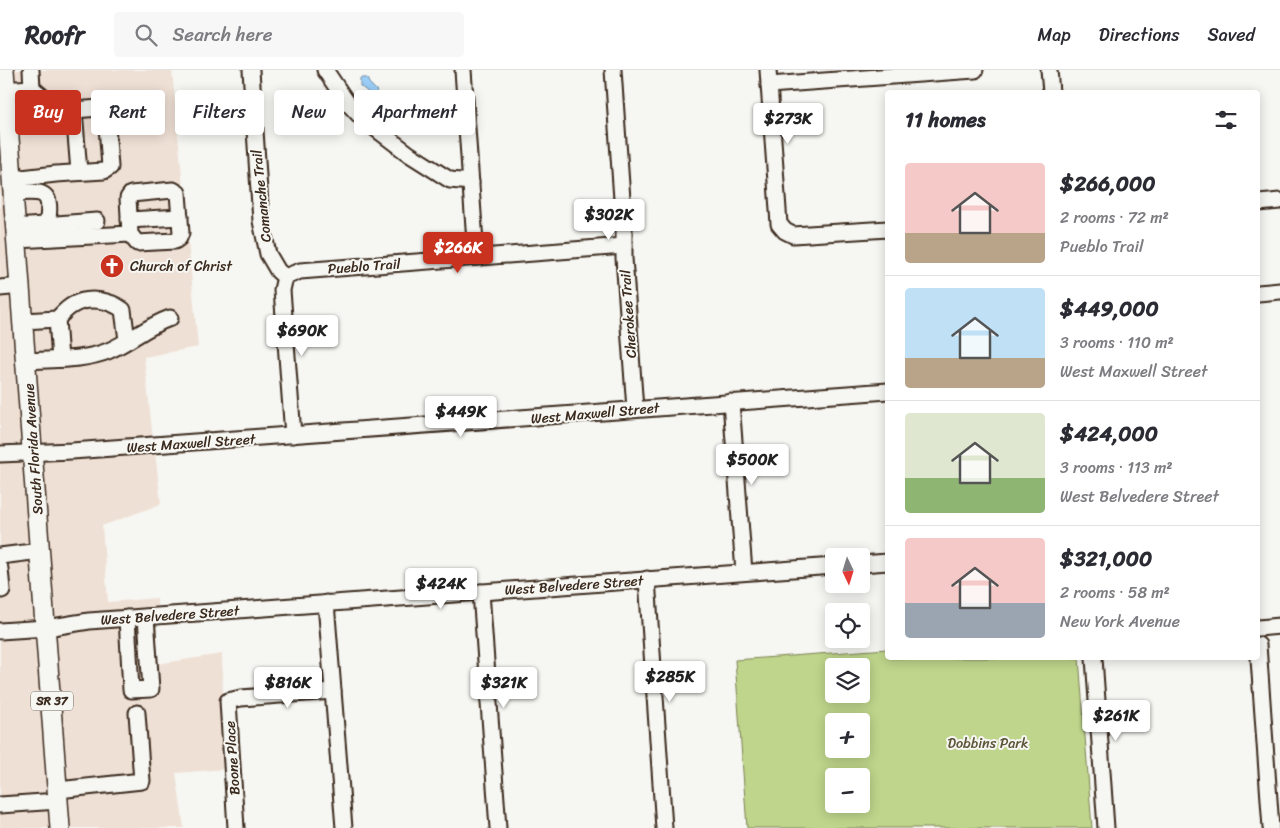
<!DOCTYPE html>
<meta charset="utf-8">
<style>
:root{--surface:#fff;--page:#f7f7f7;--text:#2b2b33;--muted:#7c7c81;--line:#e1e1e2;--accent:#c8321e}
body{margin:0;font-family:Sriracha,sans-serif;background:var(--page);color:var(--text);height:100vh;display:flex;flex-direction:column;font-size:19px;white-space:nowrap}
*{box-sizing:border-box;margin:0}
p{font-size:16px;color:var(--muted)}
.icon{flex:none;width:28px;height:28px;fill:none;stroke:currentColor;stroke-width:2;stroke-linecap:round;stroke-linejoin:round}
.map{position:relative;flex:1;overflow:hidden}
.drawer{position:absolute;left:885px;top:20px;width:375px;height:570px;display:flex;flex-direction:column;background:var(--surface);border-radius:5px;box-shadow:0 2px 12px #0003}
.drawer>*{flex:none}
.top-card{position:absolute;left:15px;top:20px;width:475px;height:45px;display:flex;gap:10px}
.needle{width:32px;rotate:176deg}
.fabs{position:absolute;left:825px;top:478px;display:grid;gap:10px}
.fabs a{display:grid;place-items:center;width:45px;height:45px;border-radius:5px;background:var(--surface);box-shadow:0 2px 12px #0003;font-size:25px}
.price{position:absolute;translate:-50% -42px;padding:0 11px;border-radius:5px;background:#fff;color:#222;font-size:16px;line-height:32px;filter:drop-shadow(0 1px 2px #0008)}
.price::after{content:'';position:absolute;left:50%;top:30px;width:15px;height:11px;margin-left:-8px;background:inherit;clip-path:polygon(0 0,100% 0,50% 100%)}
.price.current{background:var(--accent);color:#fff}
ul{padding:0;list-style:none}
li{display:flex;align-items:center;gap:15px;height:125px;padding:0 20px}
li+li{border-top:1px solid var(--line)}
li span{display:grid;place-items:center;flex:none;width:140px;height:100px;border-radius:5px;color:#555}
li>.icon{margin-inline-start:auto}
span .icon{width:60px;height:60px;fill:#fffc;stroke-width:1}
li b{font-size:21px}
h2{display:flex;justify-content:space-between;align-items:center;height:60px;padding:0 20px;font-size:21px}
.chip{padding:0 18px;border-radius:5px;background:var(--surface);box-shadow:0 2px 12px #0003;font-size:18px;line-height:45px}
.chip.current{background:var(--accent);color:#fff}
header{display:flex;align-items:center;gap:30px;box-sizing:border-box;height:70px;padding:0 25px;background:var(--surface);border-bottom:1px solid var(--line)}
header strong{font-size:24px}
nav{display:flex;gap:28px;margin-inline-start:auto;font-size:18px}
.search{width:350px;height:45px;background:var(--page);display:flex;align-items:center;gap:12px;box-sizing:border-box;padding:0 18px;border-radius:5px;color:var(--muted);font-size:19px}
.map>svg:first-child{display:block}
.built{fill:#efe0d5}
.green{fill:#bed58b;stroke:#7c8054;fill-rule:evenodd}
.water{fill:#9acdf7;stroke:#748ca0}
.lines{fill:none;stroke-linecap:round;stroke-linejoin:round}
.minor-casing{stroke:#3b2a1e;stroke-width:19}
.major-casing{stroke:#3b2a1e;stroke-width:22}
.minor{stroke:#f6f6f2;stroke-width:15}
.major{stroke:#f6f6f2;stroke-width:19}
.labels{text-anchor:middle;stroke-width:4;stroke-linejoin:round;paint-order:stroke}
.shield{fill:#f6f6f2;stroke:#73675e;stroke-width:1}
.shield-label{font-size:12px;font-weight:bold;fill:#3b2a1e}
.street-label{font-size:14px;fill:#3b2a1e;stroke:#f6f6f2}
.poi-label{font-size:14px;fill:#3b2a1e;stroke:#f6f6f2;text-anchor:start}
.park-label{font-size:14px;fill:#5c5539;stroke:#f6f6f2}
</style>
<header>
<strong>Roofr</strong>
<div class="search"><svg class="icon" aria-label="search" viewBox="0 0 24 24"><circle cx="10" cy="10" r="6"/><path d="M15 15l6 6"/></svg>Search here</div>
<nav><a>Map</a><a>Directions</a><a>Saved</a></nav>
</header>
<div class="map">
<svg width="1280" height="758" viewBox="0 0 1280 758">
<rect width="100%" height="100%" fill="#f6f6f2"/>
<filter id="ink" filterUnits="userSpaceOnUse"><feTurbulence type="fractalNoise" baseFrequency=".02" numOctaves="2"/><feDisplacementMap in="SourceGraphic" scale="10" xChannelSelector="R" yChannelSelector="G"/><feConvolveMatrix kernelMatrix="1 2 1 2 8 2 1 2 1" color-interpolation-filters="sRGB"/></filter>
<g filter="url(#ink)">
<g class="built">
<path d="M10 0H172L198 277 144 287 153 369 38 376Z"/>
<path d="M0 17 15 210 0 211Z"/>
<path d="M16 223 27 376 0 378V224Z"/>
<path d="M155 382 161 434 102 456 108 532 157 528V539L51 550 39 389Z"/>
<path d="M28 389 39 551 0 555V391Z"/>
<path d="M157 553V594L222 584 225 699 176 703 184 758H66L52 563 90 558Z"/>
<path d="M41 564 52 725 0 728V568Z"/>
<path d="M53 738 55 758H0V742Z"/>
</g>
<path class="green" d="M887 579 888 588H1079L1092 758H747L735 590ZM834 596H861V624H834ZM834 651H861V679H834ZM834 706H861V734H834Z"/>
<path class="water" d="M360 8H367L369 13 377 21 373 26 360 16Z"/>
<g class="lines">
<g class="minor-casing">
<g id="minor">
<path d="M251 0 261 151 268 184 278 201 285 207"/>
<path d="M325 0 346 31 363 49 409 84 450 110 471 112"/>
<path d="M463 0 476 187"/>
<path d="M613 0 624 158V188L635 339"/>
<path d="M768 0 779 154 785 161 793 165 888 159"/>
<path d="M1049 0 1051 22"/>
<path d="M769 15 975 0"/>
<path d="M0 20 32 18 31 0"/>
<path d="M74 40 79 102"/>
<path d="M13 109 56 104 104 101 110 97 106 42 100 38 74 40 49 32 32 18"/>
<path d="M173 120 178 123 181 163 179 168 175 171 137 173 130 164 128 128 131 124Z"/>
<path d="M14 123C44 121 53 120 47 155"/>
<path d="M1258 133 1280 131"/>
<path d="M129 150 180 147"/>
<path d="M16 157 97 151"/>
<path d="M17 170 130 164"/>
<path d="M285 207 300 201 624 176"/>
<path d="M285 207 282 220 293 365"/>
<path d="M0 218 21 216"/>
<path d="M1258 223 1280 221"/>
<path d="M57 249 60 289"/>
<path d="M24 251 57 249C62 244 67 238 73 235 88 226 110 230 123 240L127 270"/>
<path d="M27 291C53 289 83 291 108 281 130 272 147 256 170 248"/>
<path d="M731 332 744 502"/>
<path d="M0 384 72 381 888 321"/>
<path d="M0 486 40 481"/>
<path d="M861 494 888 492"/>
<path d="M0 499 2 520"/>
<path d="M647 509 664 758"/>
<path d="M481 522 498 758"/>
<path d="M326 533 344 758"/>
<path d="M127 548 131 620 151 619 146 547"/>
<path d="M1258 558 1280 556"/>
<path d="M0 561 46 558 89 551 834 496"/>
<path d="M1258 575 1271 758"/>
<path d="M1094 588 1106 758"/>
<path d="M58 720 142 711 137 643"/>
<path d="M0 735 58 731"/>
<path d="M236 758 228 631 241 628 333 621"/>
</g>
</g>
<g class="major-casing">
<path id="major" d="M4 0 60 758"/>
</g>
<use href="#minor" class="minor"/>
<use href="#major" class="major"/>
</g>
</g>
<defs>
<g id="church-disc" transform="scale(1.25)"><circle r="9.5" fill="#c8321e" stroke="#f6f6f2"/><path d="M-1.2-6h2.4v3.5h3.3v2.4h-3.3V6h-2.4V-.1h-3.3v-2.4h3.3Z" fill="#fff"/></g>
</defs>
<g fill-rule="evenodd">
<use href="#church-disc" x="112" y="196"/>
</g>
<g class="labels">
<rect class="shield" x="31" y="621.5" width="42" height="19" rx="4"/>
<g class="shield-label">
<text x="52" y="635">SR 37</text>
</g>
<g class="street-label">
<text transform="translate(261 126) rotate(-96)" y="5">Comanche Trail</text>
<text transform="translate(364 196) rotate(-4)" y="5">Pueblo Trail</text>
<text transform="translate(628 244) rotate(-94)" y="5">Cherokee Trail</text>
<text transform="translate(595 343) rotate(-5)" y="5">West Maxwell Street</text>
<text transform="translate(191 373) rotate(-4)" y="5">West Maxwell Street</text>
<text transform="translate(33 379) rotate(-94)" y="5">South Florida Avenue</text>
<text transform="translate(574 515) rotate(-4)" y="5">West Belvedere Street</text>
<text transform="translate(170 545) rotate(-4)" y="5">West Belvedere Street</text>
<text transform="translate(232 688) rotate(-94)" y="5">Boone Place</text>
</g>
<g class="poi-label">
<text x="130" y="201">Church of Christ</text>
</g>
<g class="park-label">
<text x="988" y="678">Dobbins Park</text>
</g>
</g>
</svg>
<div class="fabs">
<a><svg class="needle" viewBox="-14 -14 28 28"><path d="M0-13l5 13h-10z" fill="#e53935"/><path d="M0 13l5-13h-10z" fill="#7c7c81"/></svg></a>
<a><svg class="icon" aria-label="locate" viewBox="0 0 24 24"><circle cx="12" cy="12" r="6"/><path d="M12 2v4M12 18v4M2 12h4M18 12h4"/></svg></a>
<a><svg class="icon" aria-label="layers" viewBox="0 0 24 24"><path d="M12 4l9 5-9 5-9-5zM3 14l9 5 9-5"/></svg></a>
<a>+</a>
<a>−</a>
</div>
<b class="price" style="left:788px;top:75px">$273K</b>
<b class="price" style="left:609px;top:171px">$302K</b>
<b class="price current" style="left:458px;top:204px">$266K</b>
<b class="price" style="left:302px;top:287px">$690K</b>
<b class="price" style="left:461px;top:368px">$449K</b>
<b class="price" style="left:752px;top:416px">$500K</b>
<b class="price" style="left:441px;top:540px">$424K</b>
<b class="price" style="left:670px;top:633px">$285K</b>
<b class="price" style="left:288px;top:639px">$816K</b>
<b class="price" style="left:504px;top:639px">$321K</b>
<b class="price" style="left:1116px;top:672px">$261K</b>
<div class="top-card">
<a class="chip current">Buy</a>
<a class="chip">Rent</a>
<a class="chip">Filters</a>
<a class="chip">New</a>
<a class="chip">Apartment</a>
</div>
<section class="drawer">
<h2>11 homes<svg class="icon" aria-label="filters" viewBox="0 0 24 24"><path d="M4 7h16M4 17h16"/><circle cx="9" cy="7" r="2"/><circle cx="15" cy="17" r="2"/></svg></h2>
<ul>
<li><span style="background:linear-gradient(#f6c9c9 70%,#b9a48a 0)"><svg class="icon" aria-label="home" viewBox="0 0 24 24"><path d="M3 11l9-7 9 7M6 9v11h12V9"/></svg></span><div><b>$266,000</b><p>2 rooms · 72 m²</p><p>Pueblo Trail</p></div></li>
<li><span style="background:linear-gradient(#bfe0f5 70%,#b9a48a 0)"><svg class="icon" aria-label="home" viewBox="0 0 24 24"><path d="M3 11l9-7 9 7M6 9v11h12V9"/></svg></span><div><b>$449,000</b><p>3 rooms · 110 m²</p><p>West Maxwell Street</p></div></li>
<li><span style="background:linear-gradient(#dfe7d0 65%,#8fb573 0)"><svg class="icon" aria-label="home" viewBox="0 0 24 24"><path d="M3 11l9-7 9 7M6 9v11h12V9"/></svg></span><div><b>$424,000</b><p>3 rooms · 113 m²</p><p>West Belvedere Street</p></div></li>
<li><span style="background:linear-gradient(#f6c9c9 65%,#9aa5b1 0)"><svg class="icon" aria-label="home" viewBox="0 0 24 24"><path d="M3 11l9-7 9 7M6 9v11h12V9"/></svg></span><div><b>$321,000</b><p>2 rooms · 58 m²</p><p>New York Avenue</p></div></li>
</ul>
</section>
</div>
